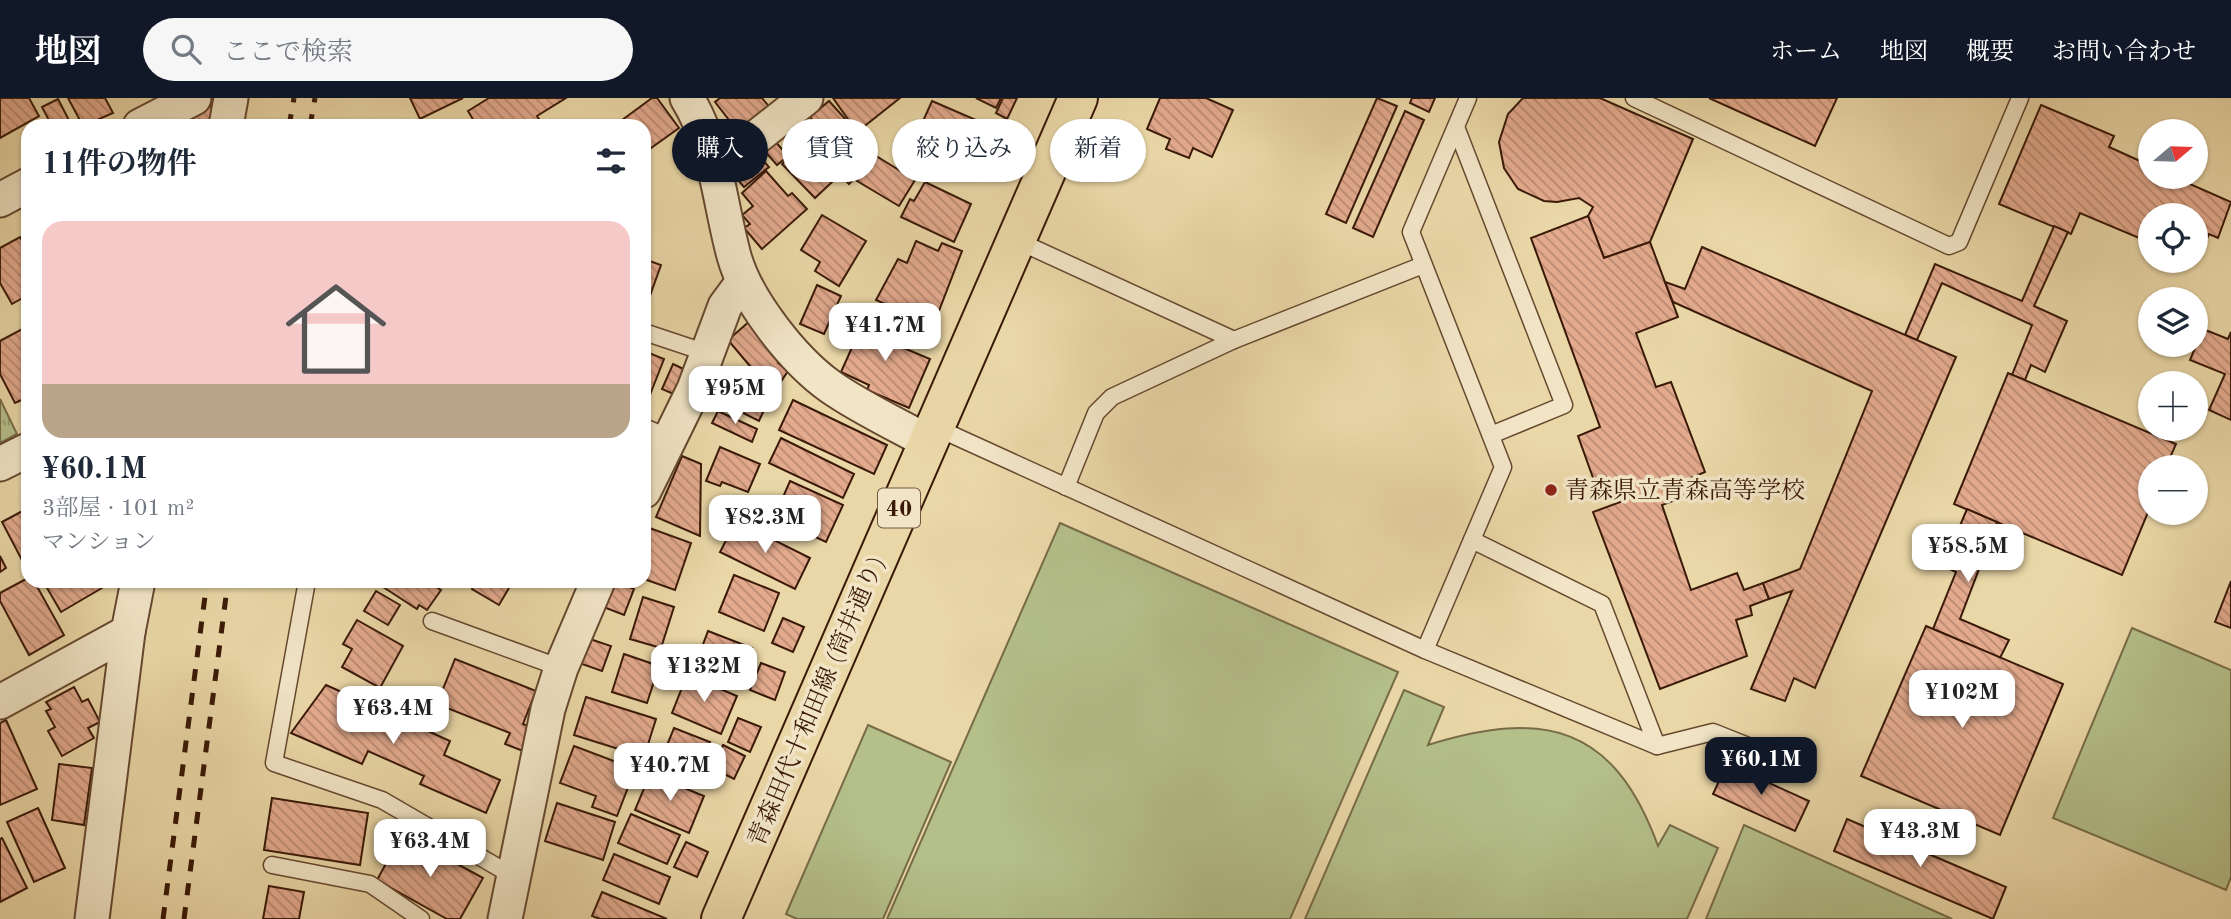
<!DOCTYPE html>
<html lang="ja">
<meta charset="utf-8">
<style>
:root{--surface:#fff;--page:#f6f6f7;--text:#1f2937;--muted:#747a83;--accent:#111827}
body{margin:0;font-family:"Old Standard TT","Noto Serif JP",serif;background:var(--page);color:var(--text);height:100vh;display:flex;flex-direction:column;font-size:26px;white-space:nowrap}
*{box-sizing:border-box;margin:0}
p{font-size:23px;color:var(--muted)}
.icon{flex:none;width:38px;height:38px;fill:none;stroke:currentColor;stroke-width:2;stroke-linecap:round;stroke-linejoin:round}
.map{position:relative;flex:1;overflow:hidden}
.panel{position:absolute;left:21px;top:21px;width:630px;height:469px;display:flex;flex-direction:column;background:var(--surface);border-radius:21px;box-shadow:0 2px 5px #0004}
.panel>*{flex:none}
.top-card{position:absolute;left:672px;top:21px;width:665px;height:63px;display:flex;gap:14px}
.needle{width:46px;rotate:71deg}
.buttons{position:absolute;left:2138px;top:21px;display:grid;gap:14px}
.buttons a{display:grid;place-items:center;width:70px;height:70px;border-radius:50%;background:var(--surface);box-shadow:0 2px 5px #0004;font-size:35px}
.price{position:absolute;translate:-50% -60px;padding:0 16px;border-radius:14px;background:#fff;color:#222;font-size:23px;line-height:46px;filter:drop-shadow(0 2px 4px #0008)}
.price::after{content:'';position:absolute;left:50%;top:42px;width:21px;height:16px;margin-left:-10px;background:inherit;clip-path:polygon(0 0,100% 0,50% 100%)}
.price.active{background:var(--accent);color:#fff}
ul{padding:0;list-style:none}
li{display:grid;align-content:center;gap:14px;height:371px;padding:0 21px}
li span{display:grid;place-items:center;height:217px;border-radius:21px;color:#555}
li>.icon{margin-inline-start:auto}
span .icon{width:126px;height:126px;fill:#fffc;stroke-width:1}
li b{font-size:30px}
h2{display:flex;justify-content:space-between;align-items:center;height:84px;padding:0 21px;font-size:30px}
.chip{padding:0 24px;border-radius:32px;background:var(--surface);box-shadow:0 2px 5px #0004;font-size:24px;line-height:63px}
.chip.active{background:var(--accent);color:#fff}
header{display:flex;align-items:center;gap:42px;box-sizing:border-box;height:98px;padding:0 35px;background:var(--accent);color:#fff}
header strong{font-size:33px}
nav{display:flex;gap:38px;margin-inline-start:auto;font-size:24px}
.search{width:490px;height:63px;background:var(--page);display:flex;align-items:center;gap:18px;box-sizing:border-box;padding:0 24px;border-radius:38px;color:var(--muted);font-size:26px}
.map>svg:first-child{display:block}
.park{fill:url(#park-tufts);stroke:#776c48;stroke-width:2}
.pitch{fill:#b4bf89;stroke:#776c48;stroke-width:2}
.building{fill:url(#building-back-hatch);stroke:#3a1907;stroke-width:2}
.lines{fill:none;stroke-linecap:round;stroke-linejoin:round}
.lane-casing{stroke:#66482f;stroke-width:19}
.street-casing{stroke:#66482f;stroke-width:37}
.primary-casing{stroke:#3a1907;stroke-width:42}
.lane{stroke:#f1e5c6;stroke-width:16}
.street{stroke:#f1e5c6;stroke-width:33}
.primary{stroke:#ead7a7;stroke-width:38}
.rail{stroke:#3a1907;stroke-width:5;stroke-dasharray:12 12;stroke-linecap:butt}
.poi-dot{fill:#8f2418;stroke:#f1e5c6;stroke-width:2.5}
.labels{text-anchor:middle;stroke-width:7;stroke-linejoin:round;paint-order:stroke}
.shield{fill:#f1e5c6;stroke:#715640;stroke-width:2}
.shield-label{font-size:23px;font-weight:bold;fill:#3a1907}
.poi-label{font-size:24px;fill:#3a1907;stroke:#f1e5c6;text-anchor:start}
.street-label{font-size:24px;fill:#3a1907;stroke:#f1e5c6}
</style>
<header>
<strong>地図</strong>
<div class="search"><svg class="icon" aria-label="search" viewBox="0 0 24 24"><circle cx="10" cy="10" r="6"/><path d="M15 15l6 6"/></svg>ここで検索</div>
<nav><a>ホーム</a><a>地図</a><a>概要</a><a>お問い合わせ</a></nav>
</header>
<div class="map">
<svg width="2231" height="821" viewBox="0 0 2231 821">
<defs>
<pattern id="park-tufts" width="24" height="20" patternUnits="userSpaceOnUse" patternTransform="scale(1.75)"><rect width="24" height="20" fill="#b4bf89"/><path d="M3 7l-1-3M5 7V3M7 7l1-3M15 17l-1-3M17 17v-4M19 17l1-3" fill="none" stroke="#939a6e"/></pattern>
<pattern id="building-back-hatch" width="6" height="6" patternUnits="userSpaceOnUse" patternTransform="scale(1.75)"><rect width="6" height="6" fill="#e3aa8e"/><path d="M-1 5l2 2M0 0l6 6M5-1l2 2" fill="none" stroke="#b98a72"/></pattern>
</defs>
<rect width="100%" height="100%" fill="#ead7a7"/>
<filter id="stains"><feTurbulence type="fractalNoise" baseFrequency=".00286" numOctaves="4"/><feColorMatrix values="0 0 0 0 .2 0 0 0 0 .09 0 0 0 0 .02 0 0 0 .5 -.17"/></filter>
<radialGradient id="worn" r=".72"><stop offset=".6" stop-color="#630" stop-opacity="0"/><stop offset="1" stop-color="#630" stop-opacity=".3"/></radialGradient>
<path class="park" d="M0 301 17 336 0 345Z"/>
<g class="pitch">
<path d="M1060 425 1398 574 1290 821H887Z"/>
<path d="M2132 530 2231 572V779L2226 792 2053 720Z"/>
<path d="M1404 592 1444 609 1428 647C1544 611 1614 627 1658 748L1670 727 1718 750 1687 821H1305Z"/>
<path d="M868 627 951 664 883 821H797L786 816Z"/>
<path d="M1744 727 1952 821H1706Z"/>
</g>
<g class="building">
<path d="M0 0H29L39 18 0 40Z"/>
<path d="M68 0H105L113 15 83 28Z"/>
<path d="M410 0H463L420 21Z"/>
<path d="M489 0H566L537 18 543 28H477L468 13Z"/>
<path d="M652 0H657L679 30 644 55V28H614Z"/>
<path d="M720 0H762L771 11 740 36 715 4Z"/>
<path d="M833 0H900L857 34Z"/>
<path d="M976 0H1001L996 10Z"/>
<path d="M1003 0H1017L1007 21 996 15Z"/>
<path d="M1160 0H1206L1233 12 1212 59 1193 50 1189 60 1166 51 1170 41 1147 31Z"/>
<path d="M1377 0 1397 8 1346 125 1326 116Z"/>
<path d="M1412 0H1435L1429 14 1410 5Z"/>
<path d="M1523 0H1600L1693 41 1650 144 1604 160 1588 118 1593 109 1579 100 1557 104 1544 103 1518 91 1504 70 1499 44 1508 16Z"/>
<path d="M1709 0H1837L1815 48Z"/>
<path d="M58 1 72 28H52L42 9Z"/>
<path d="M829 3 847 23 827 40 810 19Z"/>
<path d="M932 3 976 22 950 81 906 61Z"/>
<path d="M217 5 215 28H189L185 21Z"/>
<path d="M2041 7 2114 38 2109 49 2151 68V79H2174L2231 104 2218 140 2209 136 2200 156 2196 154V117H2151V145L2080 115 2071 136 1999 106Z"/>
<path d="M1405 13 1424 22 1373 139 1353 130Z"/>
<path d="M806 21 848 69 815 100 782 66 798 51 787 40Z"/>
<path d="M773 41 788 58 777 67 762 50Z"/>
<path d="M756 54 769 69 744 89 732 75Z"/>
<path d="M873 56 915 82 899 108 857 83Z"/>
<path d="M766 73 788 98 792 95 807 111 762 151 744 130 750 126 742 117 753 108 742 95Z"/>
<path d="M849 74 855 80 849 86 843 80Z"/>
<path d="M925 84 971 106 954 144 901 119 910 101 914 103Z"/>
<path d="M822 117 866 143 839 188 815 173 820 164 801 152Z"/>
<path d="M1588 118 1604 160 1650 144 1678 219 1636 235 1656 289 1671 284 1705 374 1691 380 1696 394 1662 407 1691 492 1737 475 1744 492 1763 485 1769 501 1750 508 1752 517 1736 522 1747 558 1660 591 1593 414 1626 402 1623 393 1601 402 1578 338 1600 329 1531 140Z"/>
<path d="M2054 128 2068 134 2034 208 2067 223 2045 274 2031 267 2025 282 2012 277 2032 227 1942 185 1917 242 1905 237 1935 166 2022 203Z"/>
<path d="M20 139 28 153V197L12 206 0 185V150Z"/>
<path d="M916 143 938 153 942 145 962 153 932 231 911 222 913 218 876 202 898 161 907 165Z"/>
<path d="M1702 149 1956 259 1815 590 1794 580 1785 603 1751 591 1792 493 1769 501 1763 485 1800 471 1872 293 1673 204 1665 184 1685 191Z"/>
<path d="M644 161 661 167 647 206 644 205Z"/>
<path d="M817 187 841 198 824 236 800 226Z"/>
<path d="M866 218 905 235 899 248 930 261 909 310 867 292 869 287 841 274Z"/>
<path d="M751 222 783 260 778 265 788 273 778 288 763 277 760 280 728 242Z"/>
<path d="M24 230 28 238V299L15 305 0 276V243Z"/>
<path d="M2203 231 2228 241 2231 234V322L2209 312 2225 276 2190 262Z"/>
<path d="M644 253 664 261 644 312Z"/>
<path d="M673 266 688 273 678 298 662 291Z"/>
<path d="M734 272 774 290 759 323 719 303Z"/>
<path d="M2008 275 2176 346 2166 369H2151V407L2122 477 1954 406Z"/>
<path d="M793 302 887 347 874 376 779 332Z"/>
<path d="M718 313 757 331 752 344 712 325Z"/>
<path d="M781 340 854 376 843 400 769 365Z"/>
<path d="M720 349 760 366 748 394 722 384 720 388 706 383Z"/>
<path d="M682 358 701 366 700 438 656 419Z"/>
<path d="M790 383 843 407 826 444 774 420Z"/>
<path d="M28 410V464L24 466 2 424Z"/>
<path d="M1967 411 1997 424 1960 521 2009 542 2000 560 1933 531 1956 474 1943 468Z"/>
<path d="M736 423 810 460 795 491 720 454Z"/>
<path d="M644 428 691 445 675 492 644 481Z"/>
<path d="M0 458 6 470 0 474Z"/>
<path d="M734 477 779 495 764 533 719 514Z"/>
<path d="M28 480V483H34L64 537 29 557 0 503V495Z"/>
<path d="M43 483H98L102 490 61 514Z"/>
<path d="M382 483H439L435 488 441 492 427 512 419 507 417 511 380 487Z"/>
<path d="M476 483H513L499 507 472 491Z"/>
<path d="M614 483 634 491 624 517 601 508Z"/>
<path d="M2231 483V530L2215 524Z"/>
<path d="M376 493 400 507 388 527 364 513Z"/>
<path d="M643 499 674 509 661 550 630 541Z"/>
<path d="M783 520 804 529 793 554 772 545Z"/>
<path d="M357 522 403 548 380 590 342 569 352 551 343 546Z"/>
<path d="M1926 528 2063 586 2000 737 1861 678Z"/>
<path d="M708 533 752 550 738 585 695 568Z"/>
<path d="M587 540 611 548 602 573 579 565Z"/>
<path d="M624 556 659 568 647 605 612 594Z"/>
<path d="M455 561 536 593 523 626 537 632 528 655 505 646 510 635 437 606Z"/>
<path d="M761 565 785 574 775 602 750 592Z"/>
<path d="M687 577 737 598 721 636 672 615Z"/>
<path d="M326 587 450 643 444 657 500 682 486 715 420 686 424 678 368 653 362 666 291 635Z"/>
<path d="M74 589 82 604 88 601 100 624 88 630 94 640 62 658 48 633 55 629 46 613 51 611 46 604Z"/>
<path d="M586 599 656 621 644 659 574 637Z"/>
<path d="M738 620 761 629 750 654 728 644Z"/>
<path d="M6 622 37 691 0 707V625Z"/>
<path d="M674 630 710 644 699 671 663 657Z"/>
<path d="M723 647 745 658 734 681 712 670Z"/>
<path d="M574 648 635 671 617 718 592 709 596 698 560 685Z"/>
<path d="M59 666 92 670 84 727 52 722Z"/>
<path d="M1727 666 1809 703 1795 733 1713 696Z"/>
<path d="M650 676 704 698 689 735 635 712Z"/>
<path d="M272 700 368 715 360 767 264 752Z"/>
<path d="M557 705 615 724 603 762 545 743Z"/>
<path d="M38 710 65 770 34 784 7 724Z"/>
<path d="M631 716 680 737 667 766 618 745Z"/>
<path d="M1847 721 2006 789 1993 821 1834 753Z"/>
<path d="M402 736 483 780 460 821H447L377 782Z"/>
<path d="M2 740 27 790 0 804V741Z"/>
<path d="M686 744 708 754 697 779 674 769Z"/>
<path d="M614 756 670 779 659 806 603 782Z"/>
<path d="M269 788 304 794 299 821H263Z"/>
<path d="M602 794 667 821H600L592 818Z"/>
</g>
<g class="lines">
<g class="lane-casing">
<g id="lane">
<path d="M1634 0 1949 148 1959 144 2020 0"/>
<path d="M1456 29 1564 307 1491 337"/>
<path d="M1018 143 1234 242"/>
<path d="M644 234 707 255"/>
<path d="M644 329 672 341"/>
<path d="M935 329 1425 552 1657 648 1713 634 1791 665"/>
<path d="M1066 389 1096 315 1112 299 1234 242 1423 167"/>
<path d="M1472 442 1602 506 1657 648"/>
<path d="M307 483 274 665 382 702 513 778"/>
<path d="M432 523 561 570"/>
<path d="M1425 552 1503 369 1411 134 1468 0"/>
<path d="M272 767 370 786 421 821"/>
</g>
</g>
<g class="street-casing">
<g id="street">
<path d="M687 0C717 49 719 103 734 158 746 202 793 262 831 289 861 310 896 326 928 344"/>
<path d="M140 28 194 0"/>
<path d="M226 28 231 0"/>
<path d="M716 71 806 0"/>
<path d="M0 102 28 87"/>
<path d="M0 366 28 352"/>
<path d="M644 393 694 291 725 208 742 185"/>
<path d="M0 604 128 534"/>
<path d="M92 821 128 534 138 483"/>
<path d="M505 821 548 611 561 570 598 483"/>
</g>
</g>
<g class="primary-casing">
<path id="primary" d="M721 821 1078 0"/>
</g>
<use href="#lane" class="lane"/>
<use href="#street" class="street"/>
<use href="#primary" class="primary"/>
<g class="rail">
<path d="M289 28 294 0"/>
<path d="M310 28 315 0"/>
<path d="M163 821 207 483"/>
<path d="M184 821 228 483"/>
</g>
</g>
<circle class="poi-dot" cx="1551" cy="392" r="7"/>
<g class="labels">
<rect class="shield" x="878" y="390.5" width="42" height="39" rx="5"/>
<g class="shield-label">
<text x="899" y="418">40</text>
</g>
<g class="poi-label">
<text x="1565" y="400">青森県立青森高等学校</text>
</g>
<g class="street-label">
<text transform="translate(816 603) rotate(-67)" y="8">青森田代十和田線 (筒井通り)</text>
</g>
</g>
<rect width="100%" height="100%" filter="url(#stains)"/>
<rect width="100%" height="100%" fill="url(#worn)"/>
</svg>
<div class="buttons">
<a><svg class="needle" viewBox="-14 -14 28 28"><path d="M0-13l5 13h-10z" fill="#e53935"/><path d="M0 13l5-13h-10z" fill="#747a83"/></svg></a>
<a><svg class="icon" aria-label="locate" viewBox="0 0 24 24"><circle cx="12" cy="12" r="6"/><path d="M12 2v4M12 18v4M2 12h4M18 12h4"/></svg></a>
<a><svg class="icon" aria-label="layers" viewBox="0 0 24 24"><path d="M12 4l9 5-9 5-9-5zM3 14l9 5 9-5"/></svg></a>
<a>+</a>
<a>−</a>
</div>
<b class="price" style="left:885px;top:265px">¥41.7M</b>
<b class="price" style="left:735px;top:328px">¥95M</b>
<b class="price" style="left:765px;top:457px">¥82.3M</b>
<b class="price" style="left:1968px;top:486px">¥58.5M</b>
<b class="price" style="left:704px;top:606px">¥132M</b>
<b class="price" style="left:1962px;top:632px">¥102M</b>
<b class="price" style="left:393px;top:648px">¥63.4M</b>
<b class="price active" style="left:1761px;top:699px">¥60.1M</b>
<b class="price" style="left:670px;top:705px">¥40.7M</b>
<b class="price" style="left:1920px;top:771px">¥43.3M</b>
<b class="price" style="left:430px;top:781px">¥63.4M</b>
<div class="top-card">
<a class="chip active">購入</a>
<a class="chip">賃貸</a>
<a class="chip">絞り込み</a>
<a class="chip">新着</a>
</div>
<section class="panel">
<h2>11件の物件<svg class="icon" aria-label="filters" viewBox="0 0 24 24"><path d="M4 7h16M4 17h16"/><circle cx="9" cy="7" r="2"/><circle cx="15" cy="17" r="2"/></svg></h2>
<ul>
<li><span style="background:linear-gradient(#f6c9c9 75%,#b9a48a 0)"><svg class="icon" aria-label="home" viewBox="0 0 24 24"><path d="M3 11l9-7 9 7M6 9v11h12V9"/></svg></span><div><b>¥60.1M</b><p>3部屋 · 101 m²</p><p>マンション</p></div></li>
</ul>
</section>
</div>
